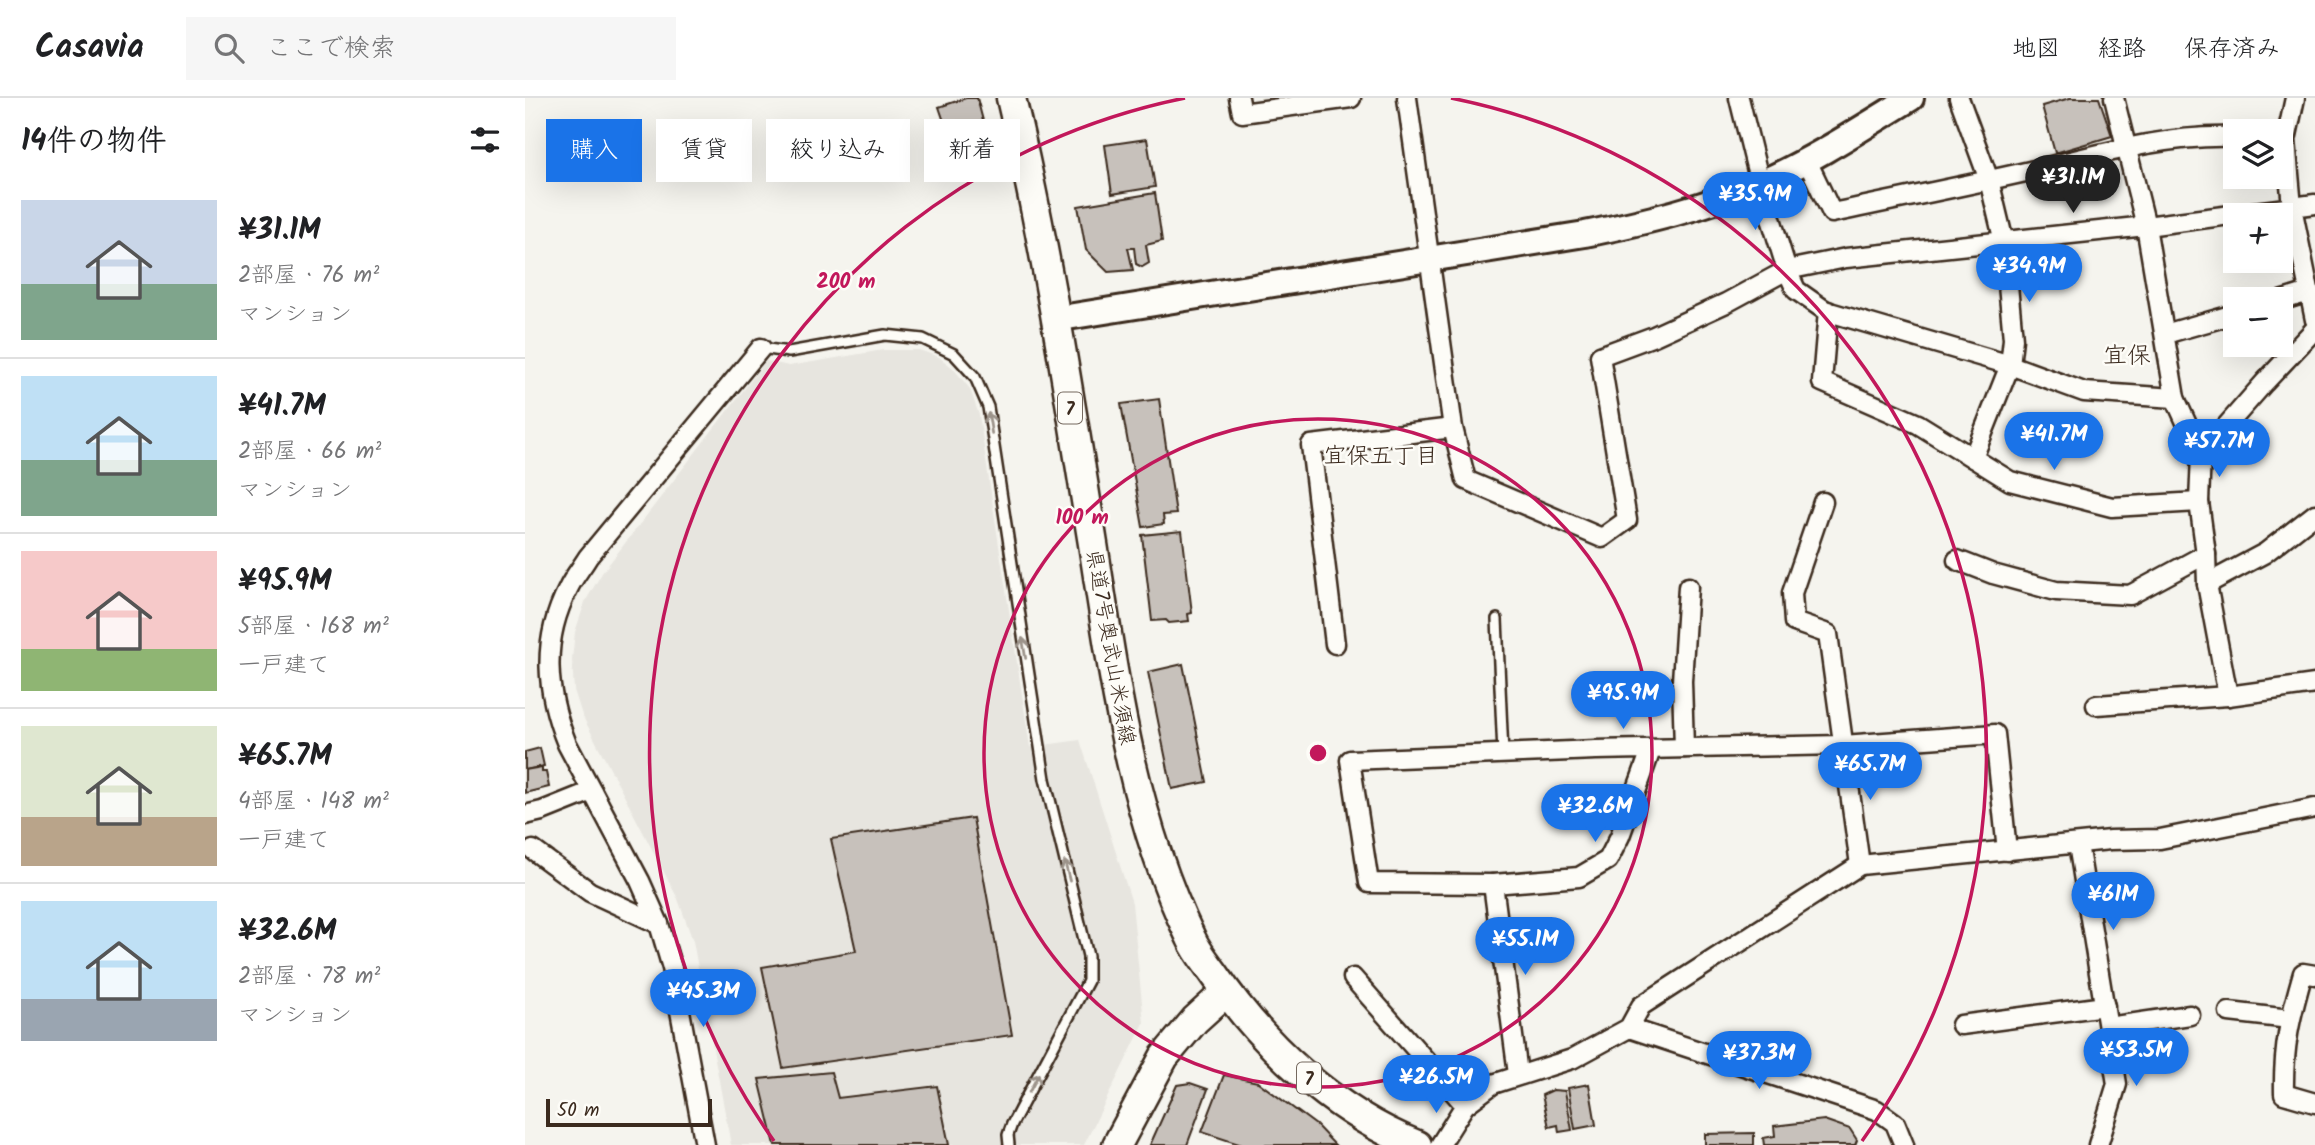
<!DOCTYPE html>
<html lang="ja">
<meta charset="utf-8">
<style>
:root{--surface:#fff;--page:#f6f6f6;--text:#202124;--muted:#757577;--line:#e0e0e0;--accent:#1a73e8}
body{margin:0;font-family:Kalam,"Klee One",sans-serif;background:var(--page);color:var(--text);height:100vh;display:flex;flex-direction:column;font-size:26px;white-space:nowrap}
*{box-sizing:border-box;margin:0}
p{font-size:23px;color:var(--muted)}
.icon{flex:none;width:38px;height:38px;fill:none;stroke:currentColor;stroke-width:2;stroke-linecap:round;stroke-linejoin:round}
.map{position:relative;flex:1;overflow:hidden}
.panel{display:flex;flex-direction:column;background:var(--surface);width:525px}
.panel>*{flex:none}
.banner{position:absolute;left:21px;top:21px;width:665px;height:63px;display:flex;gap:14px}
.controls{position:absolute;left:1698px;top:21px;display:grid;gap:14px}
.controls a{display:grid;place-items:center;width:70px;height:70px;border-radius:0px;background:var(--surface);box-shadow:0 7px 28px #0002;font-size:35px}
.scale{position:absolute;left:21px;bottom:18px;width:166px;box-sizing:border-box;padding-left:7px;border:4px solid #3b2a1e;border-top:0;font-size:19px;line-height:24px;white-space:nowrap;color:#3b2a1e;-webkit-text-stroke:5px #fdfcf7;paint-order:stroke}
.price{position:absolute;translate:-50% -60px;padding:0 16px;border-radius:24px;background:var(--accent);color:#fff;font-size:23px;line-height:46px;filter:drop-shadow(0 2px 4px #0008)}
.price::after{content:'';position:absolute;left:50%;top:42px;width:21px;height:16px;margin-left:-10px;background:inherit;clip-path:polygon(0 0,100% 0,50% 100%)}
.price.active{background:#222;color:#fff}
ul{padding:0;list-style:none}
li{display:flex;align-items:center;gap:21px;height:175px;padding:0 21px}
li+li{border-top:2px solid var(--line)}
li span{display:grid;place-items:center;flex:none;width:196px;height:140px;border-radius:0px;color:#555}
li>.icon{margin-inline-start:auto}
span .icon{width:84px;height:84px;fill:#fffc;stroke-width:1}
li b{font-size:30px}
h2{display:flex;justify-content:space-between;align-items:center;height:84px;padding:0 21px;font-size:30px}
.pill{padding:0 24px;border-radius:0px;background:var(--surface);box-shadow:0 7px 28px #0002;font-size:24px;line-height:63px}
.pill.active{background:var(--accent);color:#fff}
header{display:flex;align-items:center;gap:42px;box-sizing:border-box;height:98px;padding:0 35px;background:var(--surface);border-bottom:2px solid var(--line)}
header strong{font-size:33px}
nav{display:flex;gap:38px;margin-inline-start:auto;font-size:24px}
.search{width:490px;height:63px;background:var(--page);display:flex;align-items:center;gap:18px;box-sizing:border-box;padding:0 24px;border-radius:0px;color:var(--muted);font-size:26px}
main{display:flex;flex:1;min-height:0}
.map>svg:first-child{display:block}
.built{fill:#e7e5df}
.building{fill:#c7c1bb;stroke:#3b2a1e;stroke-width:2}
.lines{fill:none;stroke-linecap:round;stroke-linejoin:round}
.lane-casing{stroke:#3b2a1e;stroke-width:14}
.street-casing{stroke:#3b2a1e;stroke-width:23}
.secondary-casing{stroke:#3b2a1e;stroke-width:30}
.primary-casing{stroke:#3b2a1e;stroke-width:33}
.lane{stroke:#fdfcf7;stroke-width:9}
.street{stroke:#fdfcf7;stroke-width:18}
.secondary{stroke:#fdfcf7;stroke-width:24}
.primary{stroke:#fdfcf7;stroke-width:28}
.oneway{stroke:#9c938a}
.ring{fill:none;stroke:#c2185b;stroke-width:3.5}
.labels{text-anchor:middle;stroke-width:5;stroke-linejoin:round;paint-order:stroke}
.shield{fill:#fdfcf7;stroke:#75695f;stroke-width:2}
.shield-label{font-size:19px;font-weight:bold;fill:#3b2a1e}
.street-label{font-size:21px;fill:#3b2a1e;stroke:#fdfcf7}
.neighbourhood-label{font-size:23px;fill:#3b2a1e;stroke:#fdfcf7}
.quarter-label{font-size:24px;fill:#3b2a1e;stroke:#fdfcf7}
.centre{fill:#c2185b;stroke:#fdfcf7;stroke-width:3.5}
.ring-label{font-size:21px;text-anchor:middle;font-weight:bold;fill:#c2185b;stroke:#fdfcf7;stroke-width:5;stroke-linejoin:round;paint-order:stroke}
</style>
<header>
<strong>Casavia</strong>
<div class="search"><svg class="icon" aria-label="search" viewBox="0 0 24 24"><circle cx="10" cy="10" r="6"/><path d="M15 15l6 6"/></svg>ここで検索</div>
<nav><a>地図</a><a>経路</a><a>保存済み</a></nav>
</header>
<main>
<section class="panel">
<h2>14件の物件<svg class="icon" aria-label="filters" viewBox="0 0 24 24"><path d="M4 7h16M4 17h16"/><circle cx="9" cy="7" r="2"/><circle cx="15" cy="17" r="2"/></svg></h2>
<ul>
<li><span style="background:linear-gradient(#c9d6e8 60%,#7fa58c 0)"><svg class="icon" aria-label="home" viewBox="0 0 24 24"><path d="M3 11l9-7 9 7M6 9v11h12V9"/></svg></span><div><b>¥31.1M</b><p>2部屋 · 76 m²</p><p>マンション</p></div></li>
<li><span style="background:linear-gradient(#bfe0f5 60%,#7fa58c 0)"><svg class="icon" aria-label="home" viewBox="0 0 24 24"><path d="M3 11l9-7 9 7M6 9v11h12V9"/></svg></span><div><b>¥41.7M</b><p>2部屋 · 66 m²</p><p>マンション</p></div></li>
<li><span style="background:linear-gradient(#f6c9c9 70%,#8fb573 0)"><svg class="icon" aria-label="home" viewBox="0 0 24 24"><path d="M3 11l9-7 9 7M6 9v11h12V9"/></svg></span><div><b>¥95.9M</b><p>5部屋 · 168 m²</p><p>一戸建て</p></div></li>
<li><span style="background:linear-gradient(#dfe7d0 65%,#b9a48a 0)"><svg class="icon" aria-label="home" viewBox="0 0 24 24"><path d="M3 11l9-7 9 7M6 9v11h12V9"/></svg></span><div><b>¥65.7M</b><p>4部屋 · 148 m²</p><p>一戸建て</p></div></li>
<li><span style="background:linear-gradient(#bfe0f5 70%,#9aa5b1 0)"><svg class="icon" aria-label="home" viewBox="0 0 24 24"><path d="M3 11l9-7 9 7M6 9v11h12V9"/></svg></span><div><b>¥32.6M</b><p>2部屋 · 78 m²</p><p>マンション</p></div></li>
</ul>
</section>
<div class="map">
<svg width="1790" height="1047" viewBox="0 0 1790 1047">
<rect width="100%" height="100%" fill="#f5f4ee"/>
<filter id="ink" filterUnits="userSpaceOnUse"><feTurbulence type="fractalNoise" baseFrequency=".0143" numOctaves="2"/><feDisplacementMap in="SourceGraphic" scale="14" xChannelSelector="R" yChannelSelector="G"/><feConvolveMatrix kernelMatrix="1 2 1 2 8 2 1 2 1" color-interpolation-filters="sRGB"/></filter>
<g filter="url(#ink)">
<path class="built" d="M358 252H394L414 259 428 270 445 291 454 317 505 649 555 642 607 805 619 925 559 1047H206L168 843 153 801 57 617 49 592 47 561 50 534 60 504 77 475 241 263 264 268Z"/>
<g class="building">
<path d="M441 0H452L462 38 438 45 435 51 423 45 424 38 414 9Z"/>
<path d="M1545 0H1574L1587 38 1530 55 1517 8Z"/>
<path d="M622 41 630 89 587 96 580 47Z"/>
<path d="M630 95 637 143 621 147 624 165 617 169 611 166 609 150H603L608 172 583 174 561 152 553 108Z"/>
<path d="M634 301 651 416 638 417 639 426 618 429 596 306Z"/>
<path d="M657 433 667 515 663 516 664 523 644 525 641 522 627 523 617 437Z"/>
<path d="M658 566 682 684 647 691 623 574Z"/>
<path d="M15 650 19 668 0 672V654Z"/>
<path d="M17 669V674H21L24 689 0 695V672Z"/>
<path d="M448 720 487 937 258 970 237 869 331 853 306 741Z"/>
<path d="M306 974 313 1000 412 988 424 1047H250L234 981Z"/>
<path d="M699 977 733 984 791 1027 810 1047H717L677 1034Z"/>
<path d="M665 985 683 991 662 1047H625L652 987Z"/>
<path d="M1064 986 1071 1027 1050 1031 1043 990Z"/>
<path d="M1028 992 1040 993 1047 1032 1034 1034 1033 1027 1024 1029 1017 997Z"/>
<path d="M1299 1022 1325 1031 1332 1042 1330 1047H1239L1238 1040 1250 1038 1249 1028Z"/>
<path d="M1229 1035V1047H1180V1036Z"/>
</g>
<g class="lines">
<g class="lane-casing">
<g id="lane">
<path d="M236 250 264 254 360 237 398 241 429 256 450 279 463 309 520 681 563 858V883L487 1026 483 1037 484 1047"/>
<path d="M972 521 978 656"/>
</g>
</g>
<g class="street-casing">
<g id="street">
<path d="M714 0 717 15 826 0"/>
<path d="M882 0 928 330 941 382 1077 440 1102 422 1075 258 1129 238 1201 205 1262 172 1321 160 1621 128 1790 106"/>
<path d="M1214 0 1235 85 1262 172 1271 192 1301 213 1485 267 1559 294 1650 300"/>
<path d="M1434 0 1464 82 1479 144 1488 241 1485 267 1448 360 1485 383 1587 409 1674 404"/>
<path d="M1589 0 1621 128 1650 300 1676 357 1674 404 1681 456 1682 486 1703 598"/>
<path d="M1770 0 1761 42 1767 109 1790 222"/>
<path d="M1282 63 1307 115C1373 101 1439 88 1505 73 1571 57 1641 36 1710 39"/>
<path d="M1755 203 1784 194"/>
<path d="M1303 213 1297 284 1393 326 1448 360"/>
<path d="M1640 236 1710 216"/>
<path d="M1676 357 1739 285 1790 231"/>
<path d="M1298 404 1267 495 1269 524 1303 536 1335 767"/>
<path d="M1432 462 1468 476 1531 493 1605 497 1681 456"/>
<path d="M1682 486 1740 455 1790 416"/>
<path d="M810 546 786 347 928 330"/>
<path d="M1571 607 1703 598 1790 586"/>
<path d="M1159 650 1157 583 1163 489"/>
<path d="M1126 652 1095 738 1083 762 1054 779 968 786 844 785 825 662 1071 652 1318 647 1470 636 1482 753"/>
<path d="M0 717 17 713 67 693"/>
<path d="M1553 746 1592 986 1573 1047"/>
<path d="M8 752 65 794 134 826"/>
<path d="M968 786 993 976"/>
<path d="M1790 877 1778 875C1765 920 1758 949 1759 996L1790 1005"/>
<path d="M828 880 940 1007"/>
<path d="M1704 914 1765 921"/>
<path d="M1436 927 1580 908"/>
<path d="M1583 929 1665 917"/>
<path d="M1104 930 1352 1012 1370 1025 1379 1047"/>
<path d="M180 1047 147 870 134 826 115 783 42 646C21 594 16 543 43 491 48 480 57 469 63 459L236 250"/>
<path d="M915 1047 940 1007 968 986 1047 961 1104 930 1116 908 1335 767 1585 742 1635 741 1790 710"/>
</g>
</g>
<g class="secondary-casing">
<path id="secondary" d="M530 221 1060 136C1120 124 1179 110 1236 85 1288 62 1337 30 1386 0"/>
</g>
<g class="primary-casing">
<g id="primary">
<path d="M486 0C521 147 544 297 568 446 589 580 606 716 666 840 671 852 680 863 688 874 737 947 809 1014 892 1047"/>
<path d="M592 1047 639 959 670 922 701 894"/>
</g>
</g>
<use href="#lane" class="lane"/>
<use href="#street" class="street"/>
<use href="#secondary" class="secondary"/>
<use href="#primary" class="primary"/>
</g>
<defs><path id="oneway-shaft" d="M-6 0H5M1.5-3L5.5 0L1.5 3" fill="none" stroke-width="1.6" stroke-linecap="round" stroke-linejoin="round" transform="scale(1.75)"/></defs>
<g class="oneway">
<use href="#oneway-shaft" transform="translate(465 325) rotate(-99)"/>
<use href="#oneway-shaft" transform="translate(499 550) rotate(-99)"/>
<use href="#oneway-shaft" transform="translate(542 773) rotate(-104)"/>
<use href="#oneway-shaft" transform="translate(509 985) rotate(-62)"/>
</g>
</g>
<g class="ring">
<circle cx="793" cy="655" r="334"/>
<path d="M249 1043A668 668 0 0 1 660 0M926 0A668 668 0 0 1 1337 1043"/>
</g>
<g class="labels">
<g class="shield">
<rect x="533" y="294.5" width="24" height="31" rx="5"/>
<rect x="772" y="964.5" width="24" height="31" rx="5"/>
</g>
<g class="shield-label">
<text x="545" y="317">7</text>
<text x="784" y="987">7</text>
</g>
<g class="street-label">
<text transform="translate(586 549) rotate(80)" y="7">県道7号奥武山米須線</text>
</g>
<g class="neighbourhood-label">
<text x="856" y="365">宜保五丁目</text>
</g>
<g class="quarter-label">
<text x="1602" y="265">宜保</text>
</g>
</g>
<circle cx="793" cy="655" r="10" class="centre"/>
<g class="ring-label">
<text x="321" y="190">200 m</text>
<text x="557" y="426">100 m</text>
</g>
</svg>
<div class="controls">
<a><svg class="icon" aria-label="layers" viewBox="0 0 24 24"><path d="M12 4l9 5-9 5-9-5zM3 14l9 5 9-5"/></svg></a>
<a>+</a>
<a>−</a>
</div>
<div class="scale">50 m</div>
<b class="price active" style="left:1548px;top:117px">¥31.1M</b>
<b class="price" style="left:1230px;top:134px">¥35.9M</b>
<b class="price" style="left:1504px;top:206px">¥34.9M</b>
<b class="price" style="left:1529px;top:374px">¥41.7M</b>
<b class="price" style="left:1694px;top:381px">¥57.7M</b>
<b class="price" style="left:1098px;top:633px">¥95.9M</b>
<b class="price" style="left:1345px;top:704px">¥65.7M</b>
<b class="price" style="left:1070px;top:746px">¥32.6M</b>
<b class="price" style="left:1588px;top:834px">¥61M</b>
<b class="price" style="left:1000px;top:879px">¥55.1M</b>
<b class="price" style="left:178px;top:931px">¥45.3M</b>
<b class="price" style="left:1611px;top:990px">¥53.5M</b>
<b class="price" style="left:1234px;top:993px">¥37.3M</b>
<b class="price" style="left:911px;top:1017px">¥26.5M</b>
<div class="banner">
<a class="pill active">購入</a>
<a class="pill">賃貸</a>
<a class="pill">絞り込み</a>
<a class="pill">新着</a>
</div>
</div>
</main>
